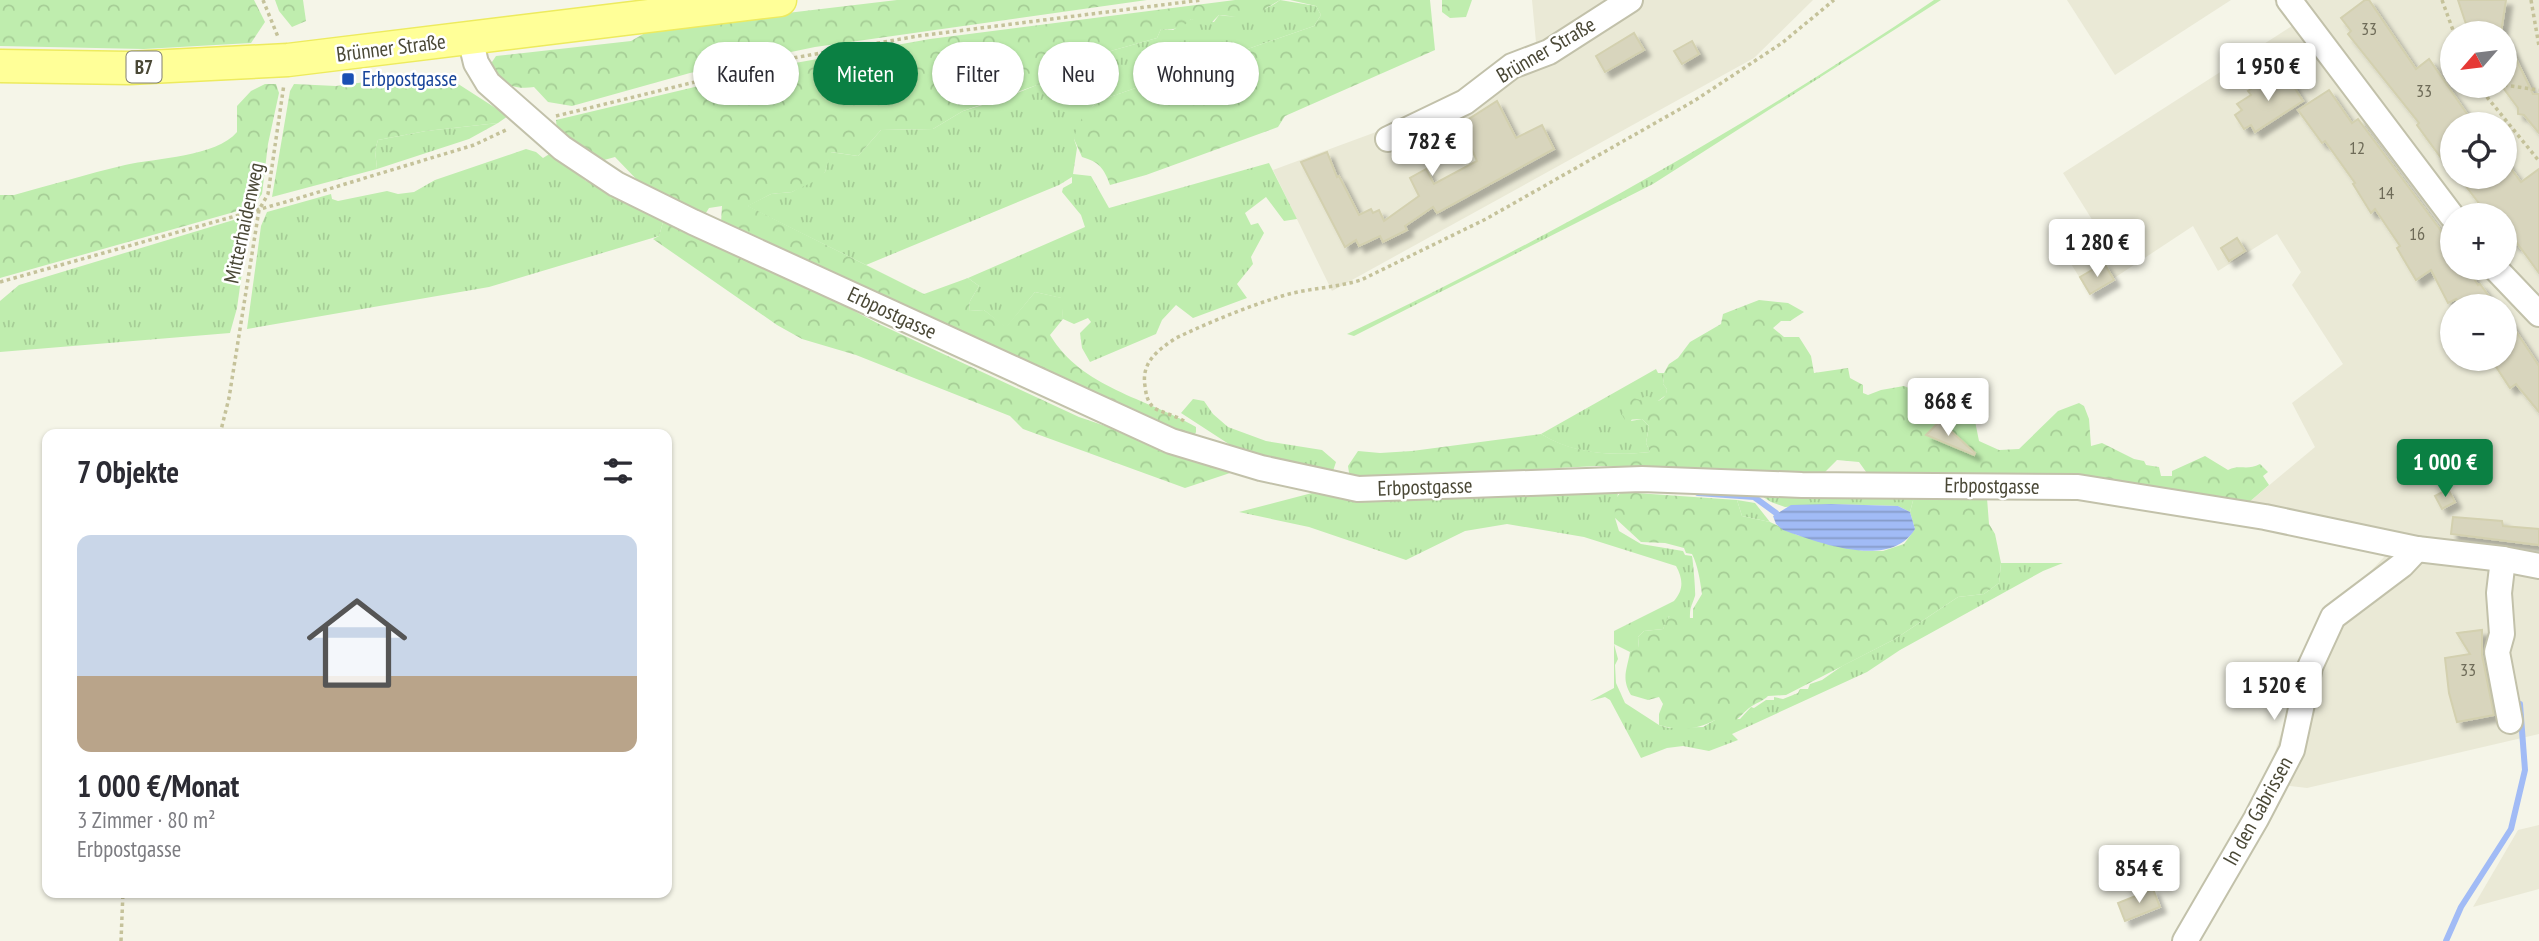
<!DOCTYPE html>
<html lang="de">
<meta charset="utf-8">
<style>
:root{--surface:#fff;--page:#f2f2f3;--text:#2b2b33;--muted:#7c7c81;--line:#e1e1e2;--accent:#0b8043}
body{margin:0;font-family:"PT Sans Narrow",sans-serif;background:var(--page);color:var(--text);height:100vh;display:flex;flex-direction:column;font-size:26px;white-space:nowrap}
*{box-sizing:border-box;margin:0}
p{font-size:23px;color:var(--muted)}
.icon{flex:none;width:38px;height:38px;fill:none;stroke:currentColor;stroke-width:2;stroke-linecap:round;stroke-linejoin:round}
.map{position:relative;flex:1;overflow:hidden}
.drawer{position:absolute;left:42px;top:429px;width:630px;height:469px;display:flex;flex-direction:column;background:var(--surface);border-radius:14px;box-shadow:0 2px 5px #0004}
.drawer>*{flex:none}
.top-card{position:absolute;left:693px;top:42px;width:665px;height:63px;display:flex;gap:14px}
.needle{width:46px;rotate:242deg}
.tools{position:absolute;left:2440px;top:21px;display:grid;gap:14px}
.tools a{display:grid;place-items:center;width:77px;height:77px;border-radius:50%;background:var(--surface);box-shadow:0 2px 5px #0004;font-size:35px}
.price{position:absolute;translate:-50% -60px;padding:0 16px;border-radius:7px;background:#fff;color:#222;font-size:23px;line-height:46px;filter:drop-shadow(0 2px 4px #0008)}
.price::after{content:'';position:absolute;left:50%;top:42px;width:21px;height:16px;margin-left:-10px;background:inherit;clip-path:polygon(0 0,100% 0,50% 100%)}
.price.selected{background:var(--accent);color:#fff}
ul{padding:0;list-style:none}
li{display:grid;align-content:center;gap:14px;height:371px;padding:0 35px}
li+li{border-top:2px solid var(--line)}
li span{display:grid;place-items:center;height:217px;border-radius:14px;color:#555}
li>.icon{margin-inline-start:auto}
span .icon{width:126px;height:126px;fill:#fffc;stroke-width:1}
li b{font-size:30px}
h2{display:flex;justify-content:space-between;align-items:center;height:84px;padding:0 35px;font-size:30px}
.tag{padding:0 24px;border-radius:32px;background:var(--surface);box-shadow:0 2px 5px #0004;font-size:24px;line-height:63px}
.tag.selected{background:var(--accent);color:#fff}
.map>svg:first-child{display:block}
.residential{fill:#eae9d6;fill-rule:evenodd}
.grass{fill:url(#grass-tufts)}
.forest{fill:url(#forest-crowns)}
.water{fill:url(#water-rules)}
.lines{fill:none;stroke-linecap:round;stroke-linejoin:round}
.stream{stroke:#a1bbf6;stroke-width:6}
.building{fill:#d8d5bd;stroke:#d3d0af;stroke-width:2;filter:url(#shadow)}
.minor-casing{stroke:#c2c1aa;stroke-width:28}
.major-casing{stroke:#edeb5e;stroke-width:35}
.path{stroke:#c5c29a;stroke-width:3.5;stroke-dasharray:3.5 3.5;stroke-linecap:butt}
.minor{stroke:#fff;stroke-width:24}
.major{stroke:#ffff98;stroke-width:32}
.transit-dot{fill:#1a4fb4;stroke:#fff;stroke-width:2.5}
.labels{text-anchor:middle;stroke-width:5;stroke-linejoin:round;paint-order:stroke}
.number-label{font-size:18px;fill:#6e6b58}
.shield{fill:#fff;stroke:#807f72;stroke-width:2}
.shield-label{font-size:19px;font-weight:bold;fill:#4a4836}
.street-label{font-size:21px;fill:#4a4836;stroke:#fff}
.transit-label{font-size:21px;fill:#164399;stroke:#fff;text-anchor:start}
</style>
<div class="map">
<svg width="2539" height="941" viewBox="0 0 2539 941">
<defs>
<pattern id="grass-tufts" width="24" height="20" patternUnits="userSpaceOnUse" patternTransform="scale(1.75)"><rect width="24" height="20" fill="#bfedae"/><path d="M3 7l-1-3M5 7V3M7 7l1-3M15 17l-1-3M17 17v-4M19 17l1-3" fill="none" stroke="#a6cd96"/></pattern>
<pattern id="forest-crowns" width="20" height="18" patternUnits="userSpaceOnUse" patternTransform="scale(1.75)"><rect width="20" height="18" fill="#bfedae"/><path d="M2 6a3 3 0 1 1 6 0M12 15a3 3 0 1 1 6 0" fill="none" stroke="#a6cd96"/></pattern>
<pattern id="water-rules" width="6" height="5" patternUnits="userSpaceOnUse" patternTransform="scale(1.75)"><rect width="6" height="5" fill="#a1bbf6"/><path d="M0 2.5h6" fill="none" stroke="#859ac8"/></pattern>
<filter id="shadow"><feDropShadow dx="6" dy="6" stdDeviation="2" flood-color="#0004"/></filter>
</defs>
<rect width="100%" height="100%" fill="#f5f5e8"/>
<g class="residential">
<path d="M1532 0H1813L1754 58 1332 291 1273 170 1395 125 1451 98 1500 60 1536 42Z"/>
<path d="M2067 0H2231L2115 75Z"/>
<path d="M2274 0H2539V734L2307 788 2265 783 2314 631 2385 556 2248 503 2315 447 2292 403 2343 364 2292 285 2301 272 2277 234 2218 271 2193 226 2090 294 2066 256 2101 234 2063 173 2292 26ZM2452 33H2504V86H2452ZM2452 124H2504V177H2452ZM2452 215H2504V268H2452ZM2452 306H2504V359H2452Z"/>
<path d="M2539 825V889L2473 907 2518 830Z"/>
</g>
<g class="grass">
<path d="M1280 0 1316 6 1321 15 1314 26 1104 99 1093 106 1074 139 1077 148 1073 174 1091 176 1109 208 1269 163 1297 219 1284 221 1266 197 1245 213 1251 225 1258 223 1264 233 1251 257 1253 264 1237 284 1247 298 1193 318 1176 305 1162 320 1156 334 1090 362 1082 348 1080 333 1091 322 1088 318 1074 324 1063 319 1061 298 1035 292 1006 328 984 310 969 311 970 301 979 286 968 278 1085 227 1081 215 1062 192 1063 188 1072 183V177L1059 185 866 265 747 206 771 194 792 192 825 172 830 152 858 156 881 130 933 129 963 111 1005 98 1076 69 1107 52 1157 38 1161 29 1173 30 1191 19 1214 22 1219 15C1239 19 1263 13 1280 0Z"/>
<path d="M1934 0H1941L1653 184 1354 336 1347 334C1551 237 1747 127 1934 0Z"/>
<path d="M498 123 469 139 377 169 375 150 378 140 426 131Z"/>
<path d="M526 149 536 152 543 158 551 153 586 181 604 186 665 215 659 236 489 287 247 329 261 226 267 212 331 194 332 199 338 201 387 191 398 194 414 192 435 180Z"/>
<path d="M250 215 237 308 230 333 0 352V301L19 285Z"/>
<path d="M1656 369 1658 373H1664L1663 384 1667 389 1666 395 1658 401 1640 400 1631 421 1642 419 1649 426 1646 443 1650 452C1612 456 1575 455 1541 434Z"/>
<path d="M1193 399 1204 401 1213 414 1228 427 1266 441 1322 450 1336 462 1333 471 1238 450 1181 413Z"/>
<path d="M1619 484 1615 518 1619 531 1641 544 1683 551 1685 555 1692 556C1693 560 1696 594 1695 596 1691 608 1690 606 1690 619L1669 616 1663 629 1644 631 1638 637 1639 648 1630 652 1614 644 1618 659 1615 665 1616 683 1625 703 1659 725 1669 728 1703 727 1715 720 1740 719 1751 707 1754 708 1766 700H1774V697L1783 699 1798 693 1800 689H1808L1810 684 1822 680 1842 666 1895 639 1958 597 1984 594 1999 583 2001 563H2063L2043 571 1900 650 1867 672 1732 734 1738 740 1709 751 1683 746 1667 748 1641 758 1610 700 1605 697 1590 701 1614 688V631L1674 601C1684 589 1683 579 1676 566L1584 537 1507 524 1465 531 1406 560 1309 527 1239 512 1312 493 1346 496Z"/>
<path d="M1757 493H1915L1910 512 1898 506 1831 504 1785 507 1771 502Z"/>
<path d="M1737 500 1755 503 1770 522 1742 516Z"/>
</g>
<g class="forest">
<path d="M0 0H254L265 22 251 43 144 49 0 46Z"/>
<path d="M275 0H303L306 21 292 27 279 11Z"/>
<path d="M897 0H1147L815 47 690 73 572 106 548 102 534 87C515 90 493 84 492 62L496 56 631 41 652 29Z"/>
<path d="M1235 0H1280L1250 18 1219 15 1208 26 1191 19C1182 29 1175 30 1161 29L1157 38 1107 52 1040 84 963 111 933 129 881 130 858 156 831 152 825 172 819 179 792 192 771 194 748 206 924 294 968 278 979 286 970 301 969 311 984 310 1006 327 1035 292 1062 298 1063 319 1050 335C1082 388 1146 398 1196 427V432L1192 440 721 223 722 206 709 208 704 216 640 183 615 157 597 162 557 130 556 120 795 63 930 39Z"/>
<path d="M1290 0H1430L1435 50 1285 116 1278 127 1146 175 1110 185C1104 168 1099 162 1082 157L1074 139C1079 119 1086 109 1104 99L1314 26 1321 15 1316 6Z"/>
<path d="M1442 0H1472L1466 17 1450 18 1442 12Z"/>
<path d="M436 76 452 80 508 116 498 123 426 131 378 140 375 150 377 169 272 197 290 91 294 84 336 86 387 79Z"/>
<path d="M265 84H276L279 93 268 144 262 194 252 207 0 278V195H14C51 185 87 174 125 165 156 158 216 157 237 132V106L251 91Z"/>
<path d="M665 215 732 247 879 324 1079 417 1167 447 1230 473 1185 488 1023 429 1010 416 856 355 802 339 777 325 653 239 659 236Z"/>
<path d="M1759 300 1788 303 1804 312 1790 321H1781L1773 328 1784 337H1799L1811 356 1814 373 1848 368 1850 378 1863 385V393L1868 395 1881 390 1904 386 1974 416 1979 441 1999 450 2019 449 2058 411 2079 403 2084 406 2089 419 2091 446 2102 443 2134 459 2144 461 2146 465 2159 467 2161 476H2172V471L2205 456 2228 470C2240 464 2247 471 2260 464L2268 472 2263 476 2269 485 2248 503 2077 474 1869 476 1859 462 1837 460 1822 475 1597 466 1350 479 1348 466 1358 451 1380 453 1412 451 1541 434C1574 454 1611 456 1650 452L1646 443 1649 426 1642 419 1625 420 1622 415 1624 407 1634 398 1640 400 1647 396 1658 401C1664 398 1666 396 1667 389L1663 384 1664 373 1669 364 1678 358 1690 342 1721 324 1723 314Z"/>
<path d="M1622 492 1737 500 1742 516 1770 522 1797 535 1863 551H1883L1904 544 1915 529 1910 512 1915 493 1987 498 1989 524 1995 534 2001 563 1999 583 1984 594 1958 597 1895 639 1786 695 1768 696C1763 701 1758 702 1752 706 1744 711 1738 720 1729 726L1715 720C1698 730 1677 731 1659 725V714L1663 704 1659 697 1648 700 1631 695C1621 678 1627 670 1630 652L1639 647 1638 637 1644 631 1663 629C1667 619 1669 612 1682 610L1686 618H1693V609L1702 594C1700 580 1698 566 1692 554L1686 553 1684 548 1665 543 1641 542 1615 518C1615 509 1613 497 1622 492Z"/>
</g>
<g class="water">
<path d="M1448 130 1459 155 1446 161 1435 136Z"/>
<path d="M1831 504 1898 506 1910 512 1915 529C1891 570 1819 543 1783 530L1776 524 1773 516 1791 505Z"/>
</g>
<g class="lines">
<g class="stream">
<path d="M1698 493 1754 497 1776 513"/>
<path d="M2446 941 2461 907 2511 829 2525 770 2520 704"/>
</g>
</g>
<g class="building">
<path d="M2365 0H2369L2416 69 2429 59 2474 124H2452V173L2417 125 2419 123 2348 34 2351 31 2341 18Z"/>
<path d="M2458 0H2506L2501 33H2469Z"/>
<path d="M1634 33 1644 50 1605 72 1596 56Z"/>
<path d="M2504 34 2533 94H2539V133L2524 115 2518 114V108L2504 89Z"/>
<path d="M1692 41 1699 54 1682 64 1674 51Z"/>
<path d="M2271 76 2276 83 2287 76 2303 101 2255 132 2251 125 2244 129 2235 115 2242 110 2237 104 2251 95 2248 91Z"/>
<path d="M2329 90 2352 123 2358 119 2439 228 2452 248V268H2467L2478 285 2480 284 2496 306H2462L2456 299 2448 303 2431 270 2416 280 2397 248 2400 246 2375 209 2371 213 2353 184 2355 183 2325 141 2322 143 2298 110Z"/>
<path d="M1497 101 1516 138 1542 125 1554 149 1437 213 1433 207 1405 226 1407 230 1383 242 1380 236 1359 246 1356 240 1345 247 1301 162 1327 152 1337 177 1339 176 1359 215 1371 209 1373 213 1379 210 1384 221 1419 196 1410 178 1426 169 1434 184 1477 161 1461 124Z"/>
<path d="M2504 159 2521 182 2539 169V273L2517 243 2515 245 2504 231V215H2492L2487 208 2484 210 2459 177H2504Z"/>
<path d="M2237 238 2245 251 2229 261 2221 248Z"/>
<path d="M2104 263 2114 280 2090 294 2080 277Z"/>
<path d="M2504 313 2539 366V412L2516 384 2510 388 2491 359H2504Z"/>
<path d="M1940 421 1975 453 1974 455 1926 435Z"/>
<path d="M2448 489 2455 502 2442 509 2435 496Z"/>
<path d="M2453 517 2502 521 2503 526 2539 529V545L2451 534Z"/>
<path d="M2482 630V655L2494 715 2457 722 2449 693 2445 658 2470 654 2457 633Z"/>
<path d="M2153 889 2160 907 2125 921 2118 903Z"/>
</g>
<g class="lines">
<g class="minor-casing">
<g id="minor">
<path d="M2289 0 2452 216"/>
<path d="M470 38 476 63 488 83 562 148 616 184 693 222 1171 441 1261 468 1358 489 1642 479 1802 485 2078 487 2265 517 2417 549 2503 559 2539 566"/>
<path d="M1388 139 1465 102 1512 66 1549 52 1630 0"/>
<path d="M2495 268 2539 314"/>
<path d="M2503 559 2499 593 2502 634 2497 652 2510 721"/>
<path d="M2185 941 2256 819 2292 750 2310 667 2333 617 2402 565 2417 549"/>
</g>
</g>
<g class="major-casing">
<path id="major" d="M0 66 129 68 288 60 780 0"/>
</g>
<g class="path">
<path d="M263 0 278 37"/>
<path d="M2442 0 2454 33"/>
<path d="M2531 0 2539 46"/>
<path d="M2504 85 2539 90"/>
<path d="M2478 86 2539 161"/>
<path d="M2485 94 2497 86"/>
<path d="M556 116 793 58 918 36 1201 0"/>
<path d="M0 282 289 201 474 145 508 129"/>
<path d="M1184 421C1175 415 1161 413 1153 407 1147 401 1146 394 1145 386 1141 362 1158 350 1176 338 1210 322 1246 307 1282 296 1308 288 1335 288 1361 280L1486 219 1694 101 1782 43 1834 0"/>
<path d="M220 434 229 398 259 210 268 194 284 84"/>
<path d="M121 941 123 892"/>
</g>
<use href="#minor" class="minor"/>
<use href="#major" class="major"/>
</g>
<rect class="transit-dot" x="341" y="72" width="14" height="14" rx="3.5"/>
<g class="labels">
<g class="number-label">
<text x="2369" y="35">33</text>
<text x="2424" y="97">33</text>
<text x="2357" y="154">12</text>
<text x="2386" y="199">14</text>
<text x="2417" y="240">16</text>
<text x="2468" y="676">33</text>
</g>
<rect class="shield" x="126.5" y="51.5" width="35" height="31" rx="5"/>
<g class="shield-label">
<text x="144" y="74">B7</text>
</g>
<g class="street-label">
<text transform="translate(391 48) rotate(-7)" y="7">Brünner Straße</text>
<text transform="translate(1546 50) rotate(-30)" y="7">Brünner Straße</text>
<text transform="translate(244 223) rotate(-78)" y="7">Mitterhaidenweg</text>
<text transform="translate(892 313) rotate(25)" y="7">Erbpostgasse</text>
<text transform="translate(1992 486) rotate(1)" y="7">Erbpostgasse</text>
<text transform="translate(1425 487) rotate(-2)" y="7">Erbpostgasse</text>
<text transform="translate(2258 811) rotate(-61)" y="7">In den Gabrissen</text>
</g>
<g class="transit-label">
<text x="362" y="86">Erbpostgasse</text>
</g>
</g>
</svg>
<div class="tools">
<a><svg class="needle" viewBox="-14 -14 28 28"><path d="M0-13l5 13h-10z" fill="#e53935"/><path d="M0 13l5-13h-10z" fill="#7c7c81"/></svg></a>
<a><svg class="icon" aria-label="locate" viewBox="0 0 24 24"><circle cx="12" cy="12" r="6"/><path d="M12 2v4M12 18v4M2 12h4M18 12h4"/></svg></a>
<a>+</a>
<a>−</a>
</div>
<b class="price" style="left:2268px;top:103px">1 950 €</b>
<b class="price" style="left:1432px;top:178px">782 €</b>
<b class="price" style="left:2097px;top:279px">1 280 €</b>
<b class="price" style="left:1948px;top:438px">868 €</b>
<b class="price selected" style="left:2445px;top:499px">1 000 €</b>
<b class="price" style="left:2274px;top:722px">1 520 €</b>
<b class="price" style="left:2139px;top:905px">854 €</b>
<div class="top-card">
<a class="tag">Kaufen</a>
<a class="tag selected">Mieten</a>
<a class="tag">Filter</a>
<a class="tag">Neu</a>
<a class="tag">Wohnung</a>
</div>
<section class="drawer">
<h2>7 Objekte<svg class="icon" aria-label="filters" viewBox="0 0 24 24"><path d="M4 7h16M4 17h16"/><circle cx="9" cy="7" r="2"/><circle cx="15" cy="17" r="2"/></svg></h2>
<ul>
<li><span style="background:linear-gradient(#c9d6e8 65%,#b9a48a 0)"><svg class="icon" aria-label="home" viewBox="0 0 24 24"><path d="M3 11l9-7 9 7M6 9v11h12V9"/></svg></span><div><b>1 000 €/Monat</b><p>3 Zimmer · 80 m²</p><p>Erbpostgasse</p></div></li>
</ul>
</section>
</div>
